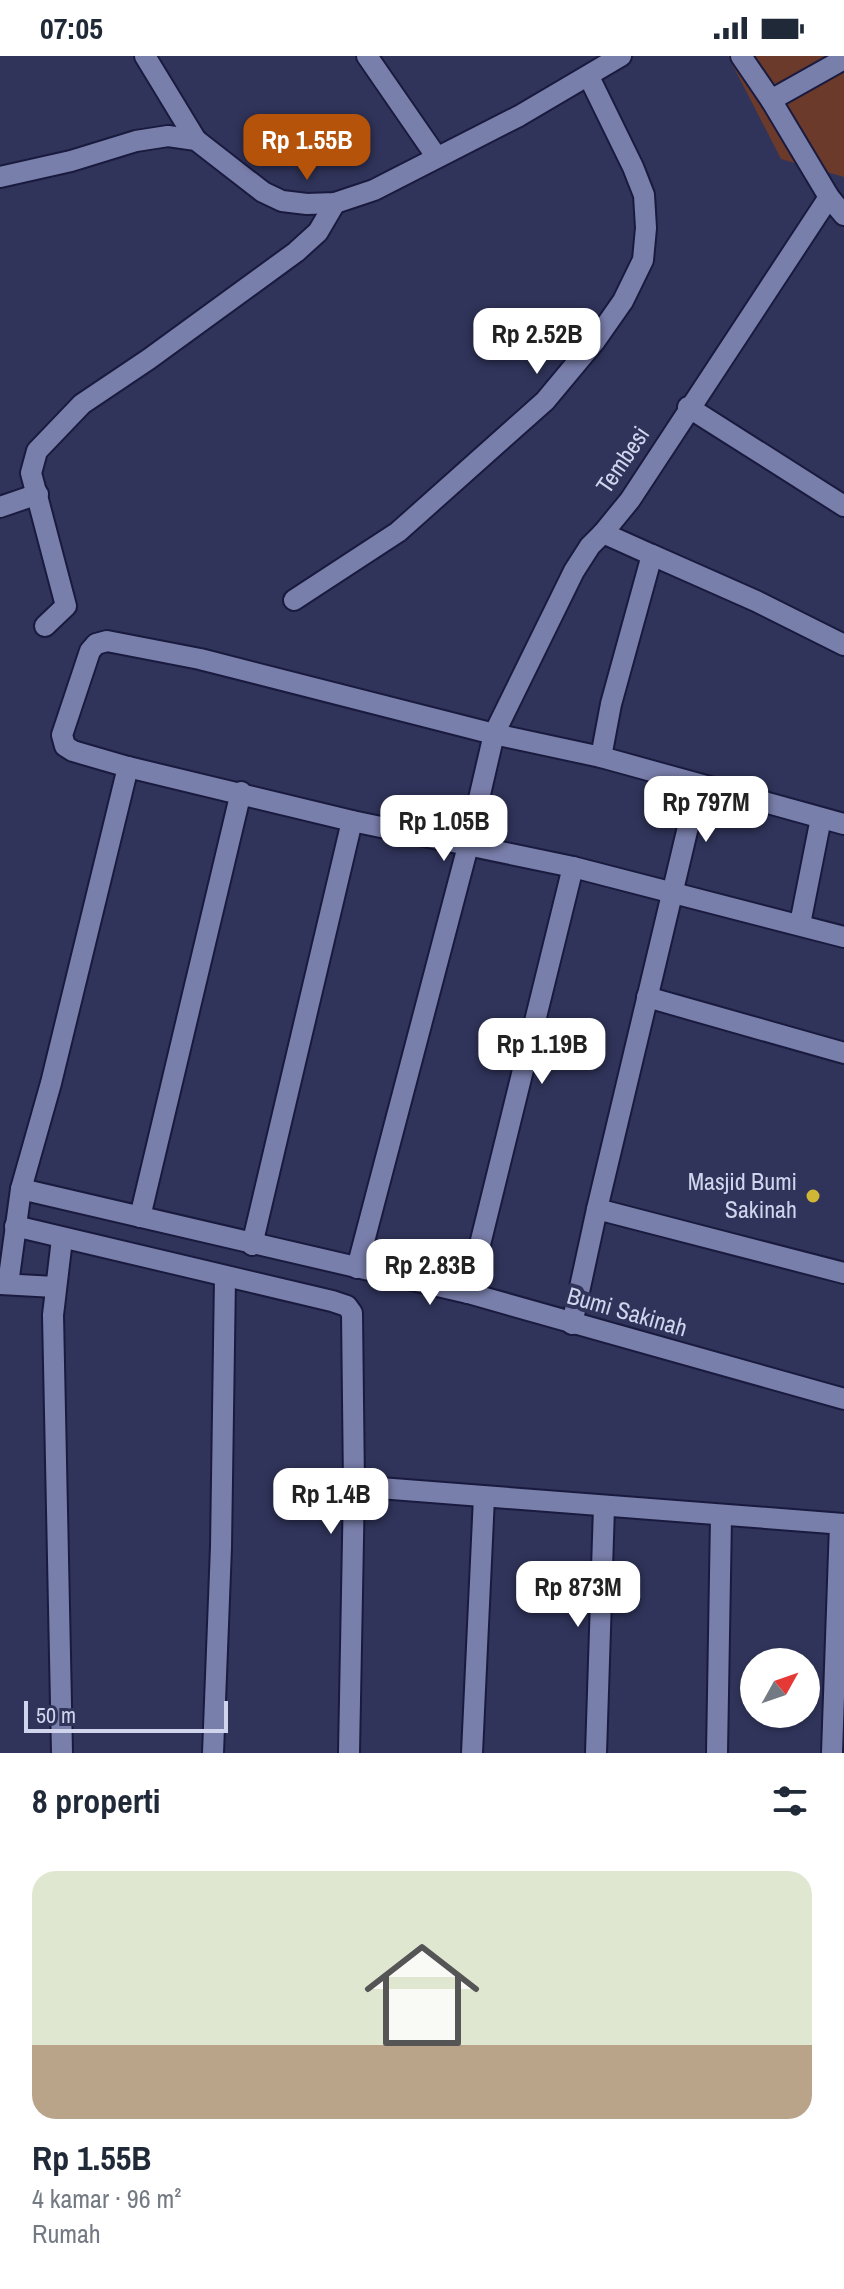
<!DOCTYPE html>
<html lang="id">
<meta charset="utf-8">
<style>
:root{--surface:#fff;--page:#f6f6f7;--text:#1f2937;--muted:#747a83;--accent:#b45309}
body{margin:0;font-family:"Archivo Narrow",sans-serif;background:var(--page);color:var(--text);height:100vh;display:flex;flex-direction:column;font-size:30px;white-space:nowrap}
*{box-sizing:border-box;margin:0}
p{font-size:26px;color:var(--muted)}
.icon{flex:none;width:44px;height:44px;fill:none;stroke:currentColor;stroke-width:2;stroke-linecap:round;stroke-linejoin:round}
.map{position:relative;height:1697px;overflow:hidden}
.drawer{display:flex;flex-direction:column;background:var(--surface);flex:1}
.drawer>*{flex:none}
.needle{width:52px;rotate:50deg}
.fabs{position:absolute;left:740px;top:1592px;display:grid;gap:16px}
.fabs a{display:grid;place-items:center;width:80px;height:80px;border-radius:50%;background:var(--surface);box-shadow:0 2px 6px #0004;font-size:40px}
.scale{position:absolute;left:24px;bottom:20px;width:204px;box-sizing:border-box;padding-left:8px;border:4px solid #d0d5ed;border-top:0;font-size:22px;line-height:28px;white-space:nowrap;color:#d0d5ed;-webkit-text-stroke:6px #30345a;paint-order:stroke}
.price{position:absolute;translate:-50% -68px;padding:0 18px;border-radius:16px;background:#fff;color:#222;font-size:26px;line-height:52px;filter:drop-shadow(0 2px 4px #0008)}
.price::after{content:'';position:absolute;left:50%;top:48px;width:24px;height:18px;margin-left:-12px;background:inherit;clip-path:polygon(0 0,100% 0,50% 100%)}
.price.on{background:var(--accent);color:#fff}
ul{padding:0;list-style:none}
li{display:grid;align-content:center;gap:16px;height:424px;padding:0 32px}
li span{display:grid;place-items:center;height:248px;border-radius:24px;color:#555}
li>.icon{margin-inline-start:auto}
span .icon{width:144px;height:144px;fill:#fffc;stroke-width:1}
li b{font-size:34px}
h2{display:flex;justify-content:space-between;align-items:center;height:96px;padding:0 32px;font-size:34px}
.status{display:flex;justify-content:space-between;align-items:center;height:56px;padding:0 40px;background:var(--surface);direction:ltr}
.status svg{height:22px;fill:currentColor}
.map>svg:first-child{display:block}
.green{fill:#6b3a2b}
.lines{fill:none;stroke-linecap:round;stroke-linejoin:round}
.minor-casing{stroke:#191a3e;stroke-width:24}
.minor{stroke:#797fab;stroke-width:20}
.poi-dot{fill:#d0b736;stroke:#30345a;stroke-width:3}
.labels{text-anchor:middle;stroke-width:8;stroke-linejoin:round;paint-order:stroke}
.street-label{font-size:24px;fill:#d0d5ed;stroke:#30345a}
.poi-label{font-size:24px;fill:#d0d5ed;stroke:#30345a;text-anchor:end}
</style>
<div class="status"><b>07:05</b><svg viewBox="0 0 49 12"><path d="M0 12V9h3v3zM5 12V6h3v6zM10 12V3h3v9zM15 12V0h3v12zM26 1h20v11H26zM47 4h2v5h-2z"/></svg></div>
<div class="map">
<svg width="844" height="1697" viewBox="0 0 844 1697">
<rect width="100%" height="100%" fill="#30345a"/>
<path class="green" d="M728 0H844V121L781 103Z"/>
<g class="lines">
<g class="minor-casing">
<g id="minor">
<path d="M145 0 196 84"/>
<path d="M367 0 436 100"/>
<path d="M741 0 771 44 829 141 844 159"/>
<path d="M771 44 844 3"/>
<path d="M0 121 71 105 136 85 168 80 196 84 263 136 282 145 307 148 335 147 374 134 519 60 621 0"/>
<path d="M688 351 844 450"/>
<path d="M0 451 38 438"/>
<path d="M652 499 756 545 844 589"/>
<path d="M294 544 398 476 545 345 595 285 623 245 643 204 646 172 644 139 633 111 589 21"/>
<path d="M45 570 66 550 31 417 37 395 82 348 149 303 296 196 318 176 335 147"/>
<path d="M601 701 611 648 652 499 603 477 630 444 829 141"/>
<path d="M844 768 601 701 494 678 200 603 107 585 96 588 90 595 62 679 65 690 73 695 128 711 352 765 573 811 844 881"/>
<path d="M800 868 821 762"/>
<path d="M647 941 844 997"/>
<path d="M21 1133 468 1237 844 1343"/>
<path d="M597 1153 844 1217"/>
<path d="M140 1161 241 736"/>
<path d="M15 1170 332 1245 347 1250 352 1257 354 1430"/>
<path d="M62 1183 53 1259 62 1697"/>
<path d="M252 1189 352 765"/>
<path d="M357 1212 468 790 494 678 574 515 590 490 603 477"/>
<path d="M0 1228 55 1231"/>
<path d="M8 1228 21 1133 51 1027 128 711"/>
<path d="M468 1237 573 811"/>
<path d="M572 1268 597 1153 698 729"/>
<path d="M213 1697 221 1491 225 1221"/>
<path d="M349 1697 354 1430 844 1468"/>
<path d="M472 1697 484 1441"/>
<path d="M596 1697 604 1451"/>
<path d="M717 1697 721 1461"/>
<path d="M832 1697 840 1468"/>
</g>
</g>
<use href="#minor" class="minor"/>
</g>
<circle class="poi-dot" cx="813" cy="1140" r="8"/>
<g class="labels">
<g class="street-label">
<text transform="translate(623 404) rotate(-56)" y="8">Tembesi</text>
<text transform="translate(627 1256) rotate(16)" y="8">Bumi Sakinah</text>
</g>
<g class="poi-label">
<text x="797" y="1134">Masjid Bumi<tspan x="797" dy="28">Sakinah</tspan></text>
</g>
</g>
</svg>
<div class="fabs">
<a><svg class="needle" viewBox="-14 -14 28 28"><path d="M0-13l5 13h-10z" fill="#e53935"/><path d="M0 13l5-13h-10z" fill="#747a83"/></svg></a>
</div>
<div class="scale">50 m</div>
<b class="price on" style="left:307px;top:126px">Rp 1.55B</b>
<b class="price" style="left:537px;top:320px">Rp 2.52B</b>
<b class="price" style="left:706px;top:788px">Rp 797M</b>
<b class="price" style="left:444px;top:807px">Rp 1.05B</b>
<b class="price" style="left:542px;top:1030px">Rp 1.19B</b>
<b class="price" style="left:430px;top:1251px">Rp 2.83B</b>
<b class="price" style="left:331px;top:1480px">Rp 1.4B</b>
<b class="price" style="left:578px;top:1573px">Rp 873M</b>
</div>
<section class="drawer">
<h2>8 properti<svg class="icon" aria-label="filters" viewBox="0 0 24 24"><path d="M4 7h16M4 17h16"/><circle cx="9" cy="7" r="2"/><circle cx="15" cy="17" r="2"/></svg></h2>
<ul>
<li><span style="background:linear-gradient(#dfe7d0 70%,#b9a48a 0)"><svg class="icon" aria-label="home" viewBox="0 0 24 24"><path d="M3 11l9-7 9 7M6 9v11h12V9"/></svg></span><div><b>Rp 1.55B</b><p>4 kamar · 96 m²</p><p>Rumah</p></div></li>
</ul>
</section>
